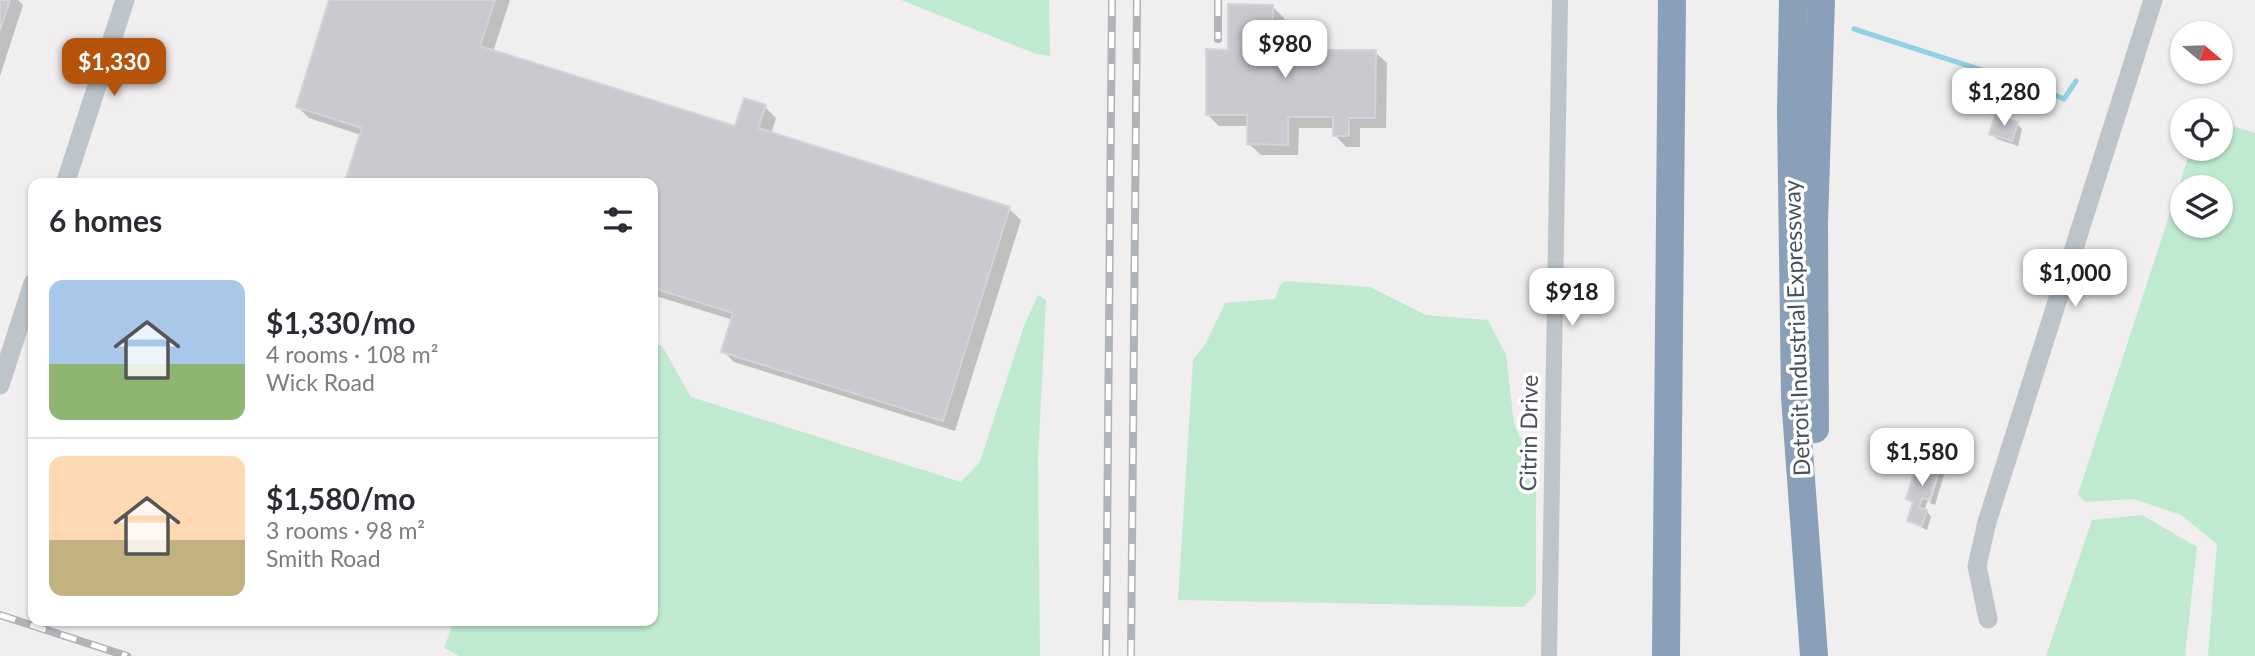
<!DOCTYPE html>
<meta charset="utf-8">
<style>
:root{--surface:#fff;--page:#f2f2f3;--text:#2b2b33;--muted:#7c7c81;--line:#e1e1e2;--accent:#b45309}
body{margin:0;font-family:Lato,sans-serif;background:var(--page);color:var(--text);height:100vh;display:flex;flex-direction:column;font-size:26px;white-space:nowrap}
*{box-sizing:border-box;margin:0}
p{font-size:23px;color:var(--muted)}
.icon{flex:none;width:38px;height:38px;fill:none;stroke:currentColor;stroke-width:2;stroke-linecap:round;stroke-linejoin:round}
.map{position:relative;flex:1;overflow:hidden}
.panel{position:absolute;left:28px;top:178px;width:630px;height:448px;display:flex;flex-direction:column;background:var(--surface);border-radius:14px;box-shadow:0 2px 5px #0004}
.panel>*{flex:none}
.needle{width:46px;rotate:109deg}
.controls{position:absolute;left:2170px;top:21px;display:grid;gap:14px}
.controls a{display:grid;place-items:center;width:63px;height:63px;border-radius:50%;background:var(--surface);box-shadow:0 2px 5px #0004;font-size:35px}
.price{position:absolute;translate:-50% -60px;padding:0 16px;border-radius:14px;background:#fff;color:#222;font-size:23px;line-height:46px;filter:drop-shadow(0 2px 4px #0008)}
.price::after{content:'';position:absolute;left:50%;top:42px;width:21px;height:16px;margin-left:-10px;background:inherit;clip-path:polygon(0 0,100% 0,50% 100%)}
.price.on{background:var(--accent);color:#fff}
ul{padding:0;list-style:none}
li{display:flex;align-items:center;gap:21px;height:175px;padding:0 21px}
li+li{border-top:2px solid var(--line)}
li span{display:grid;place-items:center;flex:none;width:196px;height:140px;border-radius:14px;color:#555}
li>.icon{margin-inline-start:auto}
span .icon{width:84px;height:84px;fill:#fffc;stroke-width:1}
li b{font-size:30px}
h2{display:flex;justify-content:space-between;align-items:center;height:84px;padding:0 21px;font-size:30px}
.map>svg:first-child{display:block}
.green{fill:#bfead0;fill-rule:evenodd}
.shadow{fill:#0003}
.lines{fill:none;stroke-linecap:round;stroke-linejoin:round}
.stream{stroke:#90d2e3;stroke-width:5}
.building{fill:#c8cad0;stroke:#d2d4d8;stroke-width:2}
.minor{stroke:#bdc5cb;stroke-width:16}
.tertiary{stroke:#bdc5cb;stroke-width:19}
.motorway{stroke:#89a0b8;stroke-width:28}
.rail-casing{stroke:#b0b3b7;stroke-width:8}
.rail{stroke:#fff;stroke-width:5;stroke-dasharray:16;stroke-linecap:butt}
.labels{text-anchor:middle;stroke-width:7;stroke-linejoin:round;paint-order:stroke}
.street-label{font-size:23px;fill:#475159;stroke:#fff}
</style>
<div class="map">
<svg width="2255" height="656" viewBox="0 0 2255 656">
<rect width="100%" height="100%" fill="#f0eeee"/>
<g class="green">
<path d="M901 0H1049L1050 56 1036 54Z"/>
<path d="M2221 122 2255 133V656H2208L2217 544 2181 515 2134 499 2085 502 2078 494 2191 149H2221ZM2182 187H2221V226H2182Z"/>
<path d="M1285 281 1370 287 1426 315 1488 320 1506 355 1514 423 1520 437 1536 444V594L1524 607 1178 600 1193 360 1206 343 1225 303 1275 299 1280 285Z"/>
<path d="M1038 295 1046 300 1038 460 1040 656H459L444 648 454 621H653V343L662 346 691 397 961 482 980 462 1024 326Z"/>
<path d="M2142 515 2197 547 2185 656H2046L2092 520Z"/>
</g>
<g class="shadow">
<path d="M0 0H18L23 5 0 76Z"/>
<path d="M331 0H510L493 52 736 128 765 107 776 118 771 134 1009 209 1021 220 955 431 734 362 723 351 733 320 653 295V184L361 135 309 118 298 107Z"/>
<path d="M1272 6 1284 18 1283 51 1375 52 1387 63 1386 128H1360V147H1346L1335 135V128H1299L1298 155H1261L1249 144V126H1219L1207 114 1229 51Z"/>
<path d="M2017 124 2022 129 2018 146 1997 139 1991 134Z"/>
<path d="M1920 459 1941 466 1925 508 1931 517 1927 530 1909 521 1914 505 1908 499Z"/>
<path d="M1941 467 1945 471 1935 505 1930 503Z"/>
</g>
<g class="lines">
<path class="stream" d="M1854 29 2041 89 2064 99 2076 81"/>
</g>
<g class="building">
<path d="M0 0H10L0 30Z"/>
<path d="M329 0H495L480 46 735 126 744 98 766 105 758 128 1010 207 943 421 721 352 733 313 653 288V184H344L362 128 296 107Z"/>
<path d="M1228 4 1273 5V50H1376L1375 118H1349V136H1333V117H1288V145L1247 144V115H1206V49L1228 50Z"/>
<path d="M1995 116 2018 122 2012 141 1989 134Z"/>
<path d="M1919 457 1941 464 1929 500 1922 498 1919 508 1927 510 1922 526 1907 521 1913 502 1906 499Z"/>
</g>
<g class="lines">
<path class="minor" d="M1549 656 1560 0"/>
<g class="tertiary">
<path d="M65 184 125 0"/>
<path d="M0 385 33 283"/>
<path d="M1988 619 1977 566 1987 522 2153 0"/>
</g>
<g class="motorway">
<path d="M1793 0 1791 112 1795 397 1814 656"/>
<path d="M1815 429 1814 224 1821 0"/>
<path d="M1666 656 1672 0"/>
</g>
<g class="rail-casing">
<g id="rail">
<path d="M1218 0V39"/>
<path d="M0 615 127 656"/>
<path d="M1106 656 1112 0"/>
<path d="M1131 656 1137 0"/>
</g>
</g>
<use href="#rail" class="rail"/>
</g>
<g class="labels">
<g class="street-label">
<text transform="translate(1797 328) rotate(-92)" y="8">Detroit Industrial Expressway</text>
<text transform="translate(1529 433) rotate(-89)" y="8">Citrin Drive</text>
</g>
</g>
</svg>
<div class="controls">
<a><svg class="needle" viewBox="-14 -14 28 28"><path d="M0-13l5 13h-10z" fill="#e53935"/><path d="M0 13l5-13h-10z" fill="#7c7c81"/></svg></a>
<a><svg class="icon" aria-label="locate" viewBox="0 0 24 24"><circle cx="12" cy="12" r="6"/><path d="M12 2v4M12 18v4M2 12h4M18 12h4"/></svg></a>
<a><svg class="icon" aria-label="layers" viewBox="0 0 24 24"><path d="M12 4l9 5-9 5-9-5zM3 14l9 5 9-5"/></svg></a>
</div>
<b class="price" style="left:1285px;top:80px">$980</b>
<b class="price on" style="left:114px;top:98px">$1,330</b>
<b class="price" style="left:2004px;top:128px">$1,280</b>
<b class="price" style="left:2075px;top:309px">$1,000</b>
<b class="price" style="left:1572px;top:328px">$918</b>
<b class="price" style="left:1922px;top:488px">$1,580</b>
<section class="panel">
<h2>6 homes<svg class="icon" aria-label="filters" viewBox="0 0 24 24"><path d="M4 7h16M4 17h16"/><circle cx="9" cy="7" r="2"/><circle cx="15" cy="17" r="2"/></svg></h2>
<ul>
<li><span style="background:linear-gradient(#a9c7e8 60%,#8fb573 0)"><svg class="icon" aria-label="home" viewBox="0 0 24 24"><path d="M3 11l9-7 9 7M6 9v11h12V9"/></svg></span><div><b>$1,330/mo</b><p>4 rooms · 108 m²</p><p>Wick Road</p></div></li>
<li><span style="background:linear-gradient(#ffd9b3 60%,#c2b280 0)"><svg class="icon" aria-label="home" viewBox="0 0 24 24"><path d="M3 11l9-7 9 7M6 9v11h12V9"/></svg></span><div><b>$1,580/mo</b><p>3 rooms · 98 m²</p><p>Smith Road</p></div></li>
</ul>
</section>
</div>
